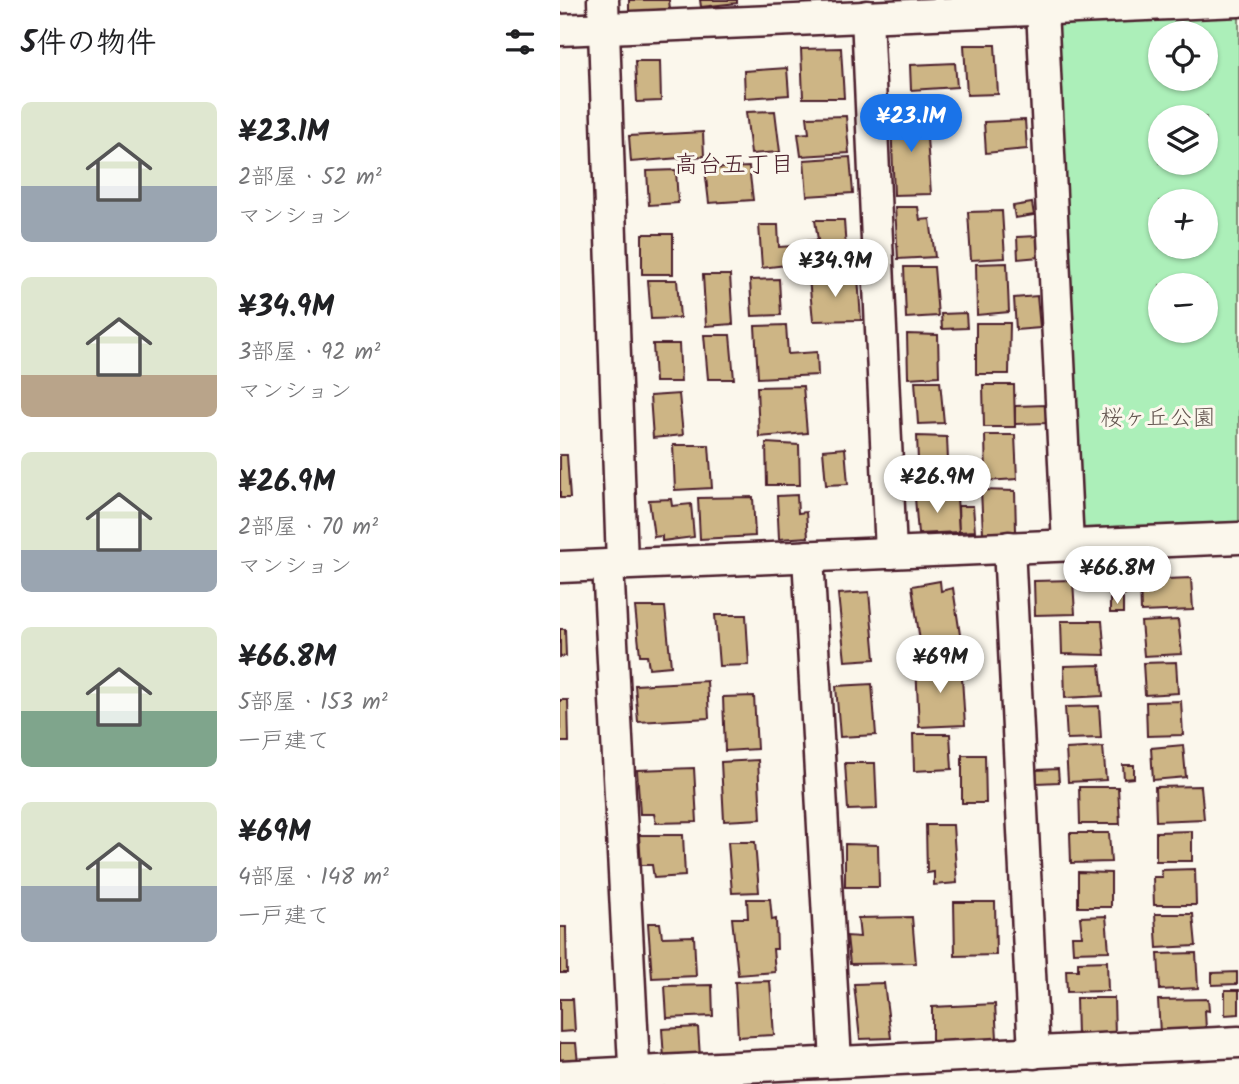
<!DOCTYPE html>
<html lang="ja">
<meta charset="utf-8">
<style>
:root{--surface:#fff;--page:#f2f2f2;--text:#202124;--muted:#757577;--accent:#1a73e8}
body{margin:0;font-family:Kalam,"Klee One",sans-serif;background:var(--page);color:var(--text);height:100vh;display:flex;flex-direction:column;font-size:26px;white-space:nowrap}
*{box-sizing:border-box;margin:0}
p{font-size:23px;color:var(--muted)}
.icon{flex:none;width:38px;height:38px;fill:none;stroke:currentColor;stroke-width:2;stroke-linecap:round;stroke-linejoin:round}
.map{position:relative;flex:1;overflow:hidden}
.details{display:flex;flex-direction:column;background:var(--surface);width:560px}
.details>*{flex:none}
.buttons{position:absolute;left:588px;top:21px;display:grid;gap:14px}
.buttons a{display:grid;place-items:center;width:70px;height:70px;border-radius:50%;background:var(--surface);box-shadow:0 2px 5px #0004;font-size:35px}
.price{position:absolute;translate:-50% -60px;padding:0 16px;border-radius:24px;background:#fff;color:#222;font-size:23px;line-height:46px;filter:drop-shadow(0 2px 4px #0008)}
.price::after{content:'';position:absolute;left:50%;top:42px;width:21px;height:16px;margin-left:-10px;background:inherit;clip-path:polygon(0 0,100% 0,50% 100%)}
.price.selected{background:var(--accent);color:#fff}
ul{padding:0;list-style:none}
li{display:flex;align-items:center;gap:21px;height:175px;padding:0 21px}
li span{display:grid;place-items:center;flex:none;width:196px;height:140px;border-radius:10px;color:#555}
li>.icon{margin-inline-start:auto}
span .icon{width:84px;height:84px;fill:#fffc;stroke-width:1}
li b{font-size:30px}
h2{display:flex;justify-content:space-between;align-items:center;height:84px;padding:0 21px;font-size:30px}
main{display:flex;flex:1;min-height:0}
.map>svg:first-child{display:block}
.green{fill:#acefb9;stroke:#7b8772;stroke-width:2;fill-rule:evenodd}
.building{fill:#cdb585;stroke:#4a1f2b;stroke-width:2}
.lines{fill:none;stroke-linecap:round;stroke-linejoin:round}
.street-casing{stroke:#4a1f2b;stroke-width:35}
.street{stroke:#fbf7ec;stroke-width:30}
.labels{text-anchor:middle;stroke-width:6;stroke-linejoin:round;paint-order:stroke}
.park-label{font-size:23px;fill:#62534e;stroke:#fbf7ec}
.neighbourhood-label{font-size:24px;fill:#4a1f2b;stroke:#fbf7ec}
</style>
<main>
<section class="details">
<h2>5件の物件<svg class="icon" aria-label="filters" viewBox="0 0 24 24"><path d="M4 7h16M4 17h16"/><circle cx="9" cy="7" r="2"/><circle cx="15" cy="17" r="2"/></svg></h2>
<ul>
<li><span style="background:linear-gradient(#dfe7d0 60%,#9aa5b1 0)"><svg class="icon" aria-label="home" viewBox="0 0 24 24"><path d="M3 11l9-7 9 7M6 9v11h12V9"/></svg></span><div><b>¥23.1M</b><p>2部屋 · 52 m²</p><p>マンション</p></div></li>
<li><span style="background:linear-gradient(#dfe7d0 70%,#b9a48a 0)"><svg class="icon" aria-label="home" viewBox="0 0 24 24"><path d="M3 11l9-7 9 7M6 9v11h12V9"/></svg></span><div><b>¥34.9M</b><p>3部屋 · 92 m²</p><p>マンション</p></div></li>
<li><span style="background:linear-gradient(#dfe7d0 70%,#9aa5b1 0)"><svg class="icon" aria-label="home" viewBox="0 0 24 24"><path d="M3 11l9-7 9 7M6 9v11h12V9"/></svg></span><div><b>¥26.9M</b><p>2部屋 · 70 m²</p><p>マンション</p></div></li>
<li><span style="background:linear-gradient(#dfe7d0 60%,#7fa58c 0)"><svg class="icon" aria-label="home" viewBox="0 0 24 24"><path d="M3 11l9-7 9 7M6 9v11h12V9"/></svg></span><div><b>¥66.8M</b><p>5部屋 · 153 m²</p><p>一戸建て</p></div></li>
<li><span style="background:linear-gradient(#dfe7d0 60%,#9aa5b1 0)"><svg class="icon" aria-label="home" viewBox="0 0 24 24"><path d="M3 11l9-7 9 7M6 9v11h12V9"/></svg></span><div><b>¥69M</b><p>4部屋 · 148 m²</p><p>一戸建て</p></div></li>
</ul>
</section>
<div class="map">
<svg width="679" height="1084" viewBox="0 0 679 1084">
<rect width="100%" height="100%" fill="#fbf7ec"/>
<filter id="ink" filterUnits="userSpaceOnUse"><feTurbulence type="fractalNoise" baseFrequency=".0143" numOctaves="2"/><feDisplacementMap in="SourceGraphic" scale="14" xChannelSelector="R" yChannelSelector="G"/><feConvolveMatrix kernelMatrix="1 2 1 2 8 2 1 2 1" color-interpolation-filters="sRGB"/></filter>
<g filter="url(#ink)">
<path class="green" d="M679 16V522L521 528 498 25ZM600 33H646V79H600ZM600 117H646V163H600ZM600 201H646V247H600ZM600 285H646V331H600Z"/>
<g class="building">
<path d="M69 0H109L110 9 69 12Z"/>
<path d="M140 0H177V3L141 7Z"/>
<path d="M404 45H435L438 94 407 95Z"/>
<path d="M281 48 284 98H243L241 49Z"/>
<path d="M75 61H100L101 101 77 102Z"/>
<path d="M395 63 397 87 351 90 350 65Z"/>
<path d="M227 68 229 95 185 98 184 71Z"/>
<path d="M343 110H365L371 194 334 195 331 119H344Z"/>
<path d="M215 111 220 152 191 154 186 112Z"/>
<path d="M286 116 289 153 241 156 238 134 249 133 247 117Z"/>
<path d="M465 120 467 149 426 153 424 122Z"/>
<path d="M143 132 144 156 71 162 69 136Z"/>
<path d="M290 157 293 193 247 196 244 160Z"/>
<path d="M189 167 193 200 149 203 145 169Z"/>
<path d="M116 170 118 203 89 205 87 171Z"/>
<path d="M472 203 474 215 455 218 453 206Z"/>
<path d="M335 207H358L360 220 370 219 375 257 338 259Z"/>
<path d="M442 211 445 258 411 260 408 212Z"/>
<path d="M255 220H284L287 266 262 267 260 253 248 254 246 241 258 240Z"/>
<path d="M199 225H218L219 247 233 246 234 264 202 268Z"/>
<rect x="82" y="234" width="31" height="40"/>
<path d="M477 236 479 257 458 259 457 237Z"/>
<path d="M447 263 449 312 417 315 416 264Z"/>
<path d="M344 267H374L378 316 346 318Z"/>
<path d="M143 275H170L173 324 146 326Z"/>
<path d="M298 277 301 320 253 321 249 278Z"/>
<path d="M219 279 221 315 192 316 190 280Z"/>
<path d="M88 280H117L120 318 91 319Z"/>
<path d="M477 296 480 328 456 330 454 298Z"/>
<path d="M406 313 407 328 382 329 381 314Z"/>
<path d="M416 323H450L449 374H416Z"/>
<path d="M226 325 228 354 257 352 258 375 198 378 195 326Z"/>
<path d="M347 334 378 335 379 376 348 378Z"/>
<path d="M144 335H170L174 379H148Z"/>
<path d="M93 344H119L121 382H95Z"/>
<path d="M355 381H380L384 423 358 424Z"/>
<path d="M423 385H454L455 427H424Z"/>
<path d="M243 386 247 433 199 437 197 387Z"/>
<path d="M119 394 123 435 93 438 90 396Z"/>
<path d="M486 405 487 423 455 424V406Z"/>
<path d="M425 435H455L457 479 426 481Z"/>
<path d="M357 436 387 437 389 485 359 486Z"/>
<path d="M206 443 239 445 240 485H207Z"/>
<path d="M113 445H149L152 488 115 490Z"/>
<path d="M285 448 288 484 266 485 263 450Z"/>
<path d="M0 455H7L10 498H0Z"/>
<path d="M421 490 455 491 456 531 423 533Z"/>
<path d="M237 495 238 513 246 512 248 537 219 539 217 496Z"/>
<path d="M193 497 195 536 140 539 138 498Z"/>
<path d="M397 497 399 532 358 534 355 498Z"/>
<path d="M111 499 112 506 131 504 134 537 102 541V536L94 537 89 500Z"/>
<path d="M398 506H413L415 531 399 532Z"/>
<path d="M548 571H575V584H569L570 594 549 595Z"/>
<path d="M631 578 633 610 581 612 580 580Z"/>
<path d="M513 580 515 614 475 615 474 581Z"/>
<path d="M380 581 381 591 393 588 402 648 362 655 352 586Z"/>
<path d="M309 592 315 659 285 661 278 594Z"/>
<path d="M563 598V613H550V599Z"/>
<path d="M75 607H105L111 666 89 668 87 655H80Z"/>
<path d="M155 615H186L189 665 159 666Z"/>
<path d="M618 620 622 654 584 656 581 622Z"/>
<path d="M501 621H542L545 655 502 654Z"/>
<path d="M0 629H5L6 656 0 657Z"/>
<path d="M401 662 405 725 359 727 356 665Z"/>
<path d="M616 662 618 693 585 695 583 663Z"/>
<path d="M540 665 543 696 505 698 504 666Z"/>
<path d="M147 681 149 718 78 722 75 685Z"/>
<path d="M312 684 316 735 280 737 276 686Z"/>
<path d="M194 696 197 749 165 751 163 697Z"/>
<path d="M0 700H8L9 742H0Z"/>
<path d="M621 701 623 735 587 736 586 702Z"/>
<path d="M539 706 541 738 507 739 505 707Z"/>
<path d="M353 734H390L392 769 354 771Z"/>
<path d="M623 745 626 777 593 780 591 748Z"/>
<path d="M543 747 546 780 508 782 506 749Z"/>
<path d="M402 755H425L426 803H402Z"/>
<path d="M198 760 201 819 164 821 161 762Z"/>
<path d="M285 763H315L317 809 288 810Z"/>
<path d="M563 765H574V778L564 779Z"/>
<path d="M134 768 137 822 96 823 94 814H80L77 770Z"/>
<path d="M498 769 499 782 477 783 476 770Z"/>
<path d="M641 786 644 819 596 821 595 787Z"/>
<path d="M519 787H558L560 824H520Z"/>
<path d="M366 825H393L397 883 374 885V872L367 873Z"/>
<path d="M632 831V861H596V832Z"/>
<path d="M510 833H549L551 862 511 863Z"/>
<path d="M79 835H123L125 876 94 878 92 865H81Z"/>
<path d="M168 842H195L199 892 172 893Z"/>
<path d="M285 844 318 845 319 887H285Z"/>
<path d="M635 869 636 905H594L593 877H602L601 870Z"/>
<path d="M518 872 551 873V907H518Z"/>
<path d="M187 899H210L212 920 216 919 217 949H213L215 972 178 975 172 918H188Z"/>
<path d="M394 902H435L436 955 395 956Z"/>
<path d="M595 914H633L636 946 597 948Z"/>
<path d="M546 916 549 951 513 952 512 936H522L520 917Z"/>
<path d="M352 917 356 963 290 964 287 936 300 937 298 918Z"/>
<path d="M88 923H100L102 937 134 936 136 976 92 978Z"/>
<path d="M0 927H6L7 973H0Z"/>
<path d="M636 953 638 988 600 990 598 954Z"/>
<path d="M547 961 548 991 507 992 506 970H518V962Z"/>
<path d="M677 972V984L652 985V973Z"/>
<path d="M210 981 214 1035 178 1037 175 982Z"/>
<path d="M324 983 331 1038 300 1039 294 984Z"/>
<path d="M152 985 153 1016 107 1018 105 986Z"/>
<path d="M665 990H679V1014L665 1015Z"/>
<path d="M516 998H554L555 1035 517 1036Z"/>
<path d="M0 999H13L15 1031 0 1032Z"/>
<path d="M648 999 649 1011 645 1010 646 1030 600 1033 598 1000Z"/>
<path d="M435 1004 437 1038 372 1043V1007Z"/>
<path d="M138 1027 140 1057 104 1059 102 1029Z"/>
<path d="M0 1043H16L18 1064H0Z"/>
</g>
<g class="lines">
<g class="street-casing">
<g id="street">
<path d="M43 0 62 564"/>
<path d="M482 9 508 545"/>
<path d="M307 16 331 553"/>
<path d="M0 30 679 1"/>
<path d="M449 547 474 1053"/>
<path d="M248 556 276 1062"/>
<path d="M48 565 75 1084"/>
<path d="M0 567 679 538"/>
<path d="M0 1076 679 1042"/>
</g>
</g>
<use href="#street" class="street"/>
</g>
</g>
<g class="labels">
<g class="park-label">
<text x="598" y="425">桜ヶ丘公園</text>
</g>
<g class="neighbourhood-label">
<text x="174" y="172">高台五丁目</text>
</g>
</g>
</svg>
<div class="buttons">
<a><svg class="icon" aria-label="locate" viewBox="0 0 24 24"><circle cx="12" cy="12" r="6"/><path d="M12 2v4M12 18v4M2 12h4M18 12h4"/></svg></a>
<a><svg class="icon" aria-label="layers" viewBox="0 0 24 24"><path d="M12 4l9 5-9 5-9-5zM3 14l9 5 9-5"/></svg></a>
<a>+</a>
<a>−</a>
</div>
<b class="price selected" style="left:351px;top:154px">¥23.1M</b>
<b class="price" style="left:275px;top:299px">¥34.9M</b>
<b class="price" style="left:377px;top:515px">¥26.9M</b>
<b class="price" style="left:557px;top:606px">¥66.8M</b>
<b class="price" style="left:380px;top:695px">¥69M</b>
</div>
</main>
